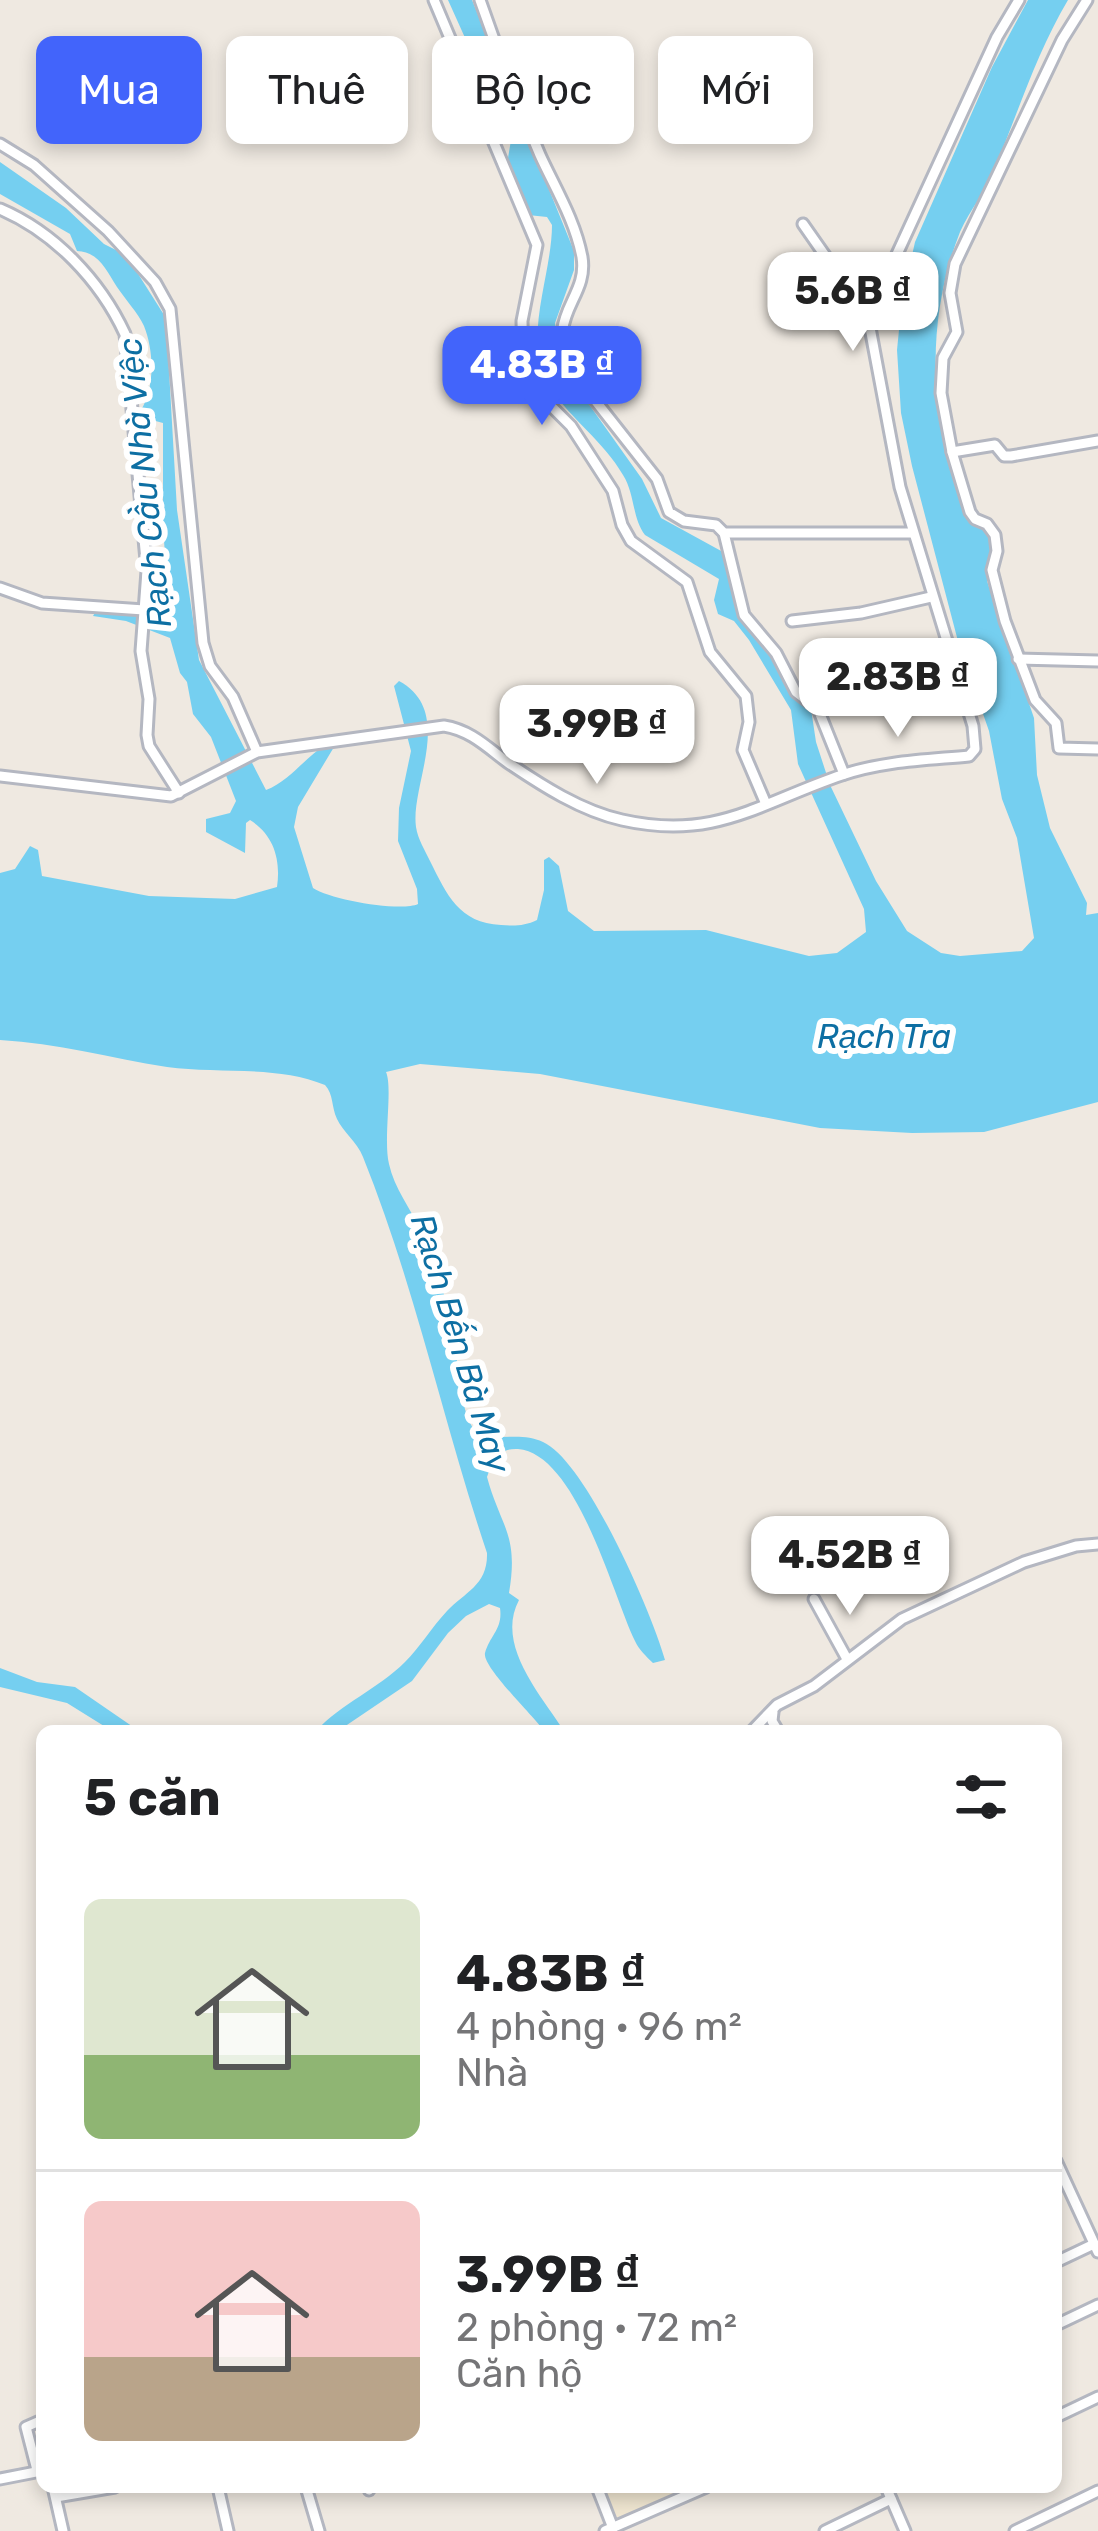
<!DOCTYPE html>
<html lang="vi">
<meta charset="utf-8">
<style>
:root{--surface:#fff;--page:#f2f2f2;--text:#202124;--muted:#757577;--line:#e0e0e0;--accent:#4264fb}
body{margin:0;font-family:Rubik,sans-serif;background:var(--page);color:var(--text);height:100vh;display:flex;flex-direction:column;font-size:45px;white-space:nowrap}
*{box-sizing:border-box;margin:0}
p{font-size:39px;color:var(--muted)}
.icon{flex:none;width:66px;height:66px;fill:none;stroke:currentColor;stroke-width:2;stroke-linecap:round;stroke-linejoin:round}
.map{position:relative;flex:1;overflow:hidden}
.panel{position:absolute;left:36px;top:1725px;width:1026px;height:768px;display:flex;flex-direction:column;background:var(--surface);border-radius:18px;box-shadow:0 6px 18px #0003}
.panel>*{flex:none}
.top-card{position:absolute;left:36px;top:36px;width:1026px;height:108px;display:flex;gap:24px}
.price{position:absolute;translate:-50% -102px;padding:0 27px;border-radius:24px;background:#fff;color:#222;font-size:39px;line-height:78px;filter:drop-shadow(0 3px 6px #0008)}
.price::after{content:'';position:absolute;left:50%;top:72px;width:36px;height:27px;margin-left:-18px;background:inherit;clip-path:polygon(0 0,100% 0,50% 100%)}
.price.current{background:var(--accent);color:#fff}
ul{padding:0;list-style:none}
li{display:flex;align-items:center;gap:36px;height:300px;padding:0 48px}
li+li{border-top:3px solid var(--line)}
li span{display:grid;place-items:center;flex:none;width:336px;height:240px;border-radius:18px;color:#555}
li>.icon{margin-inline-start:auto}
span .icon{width:144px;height:144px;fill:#fffc;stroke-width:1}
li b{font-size:51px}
h2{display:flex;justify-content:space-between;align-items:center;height:144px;padding:0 48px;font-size:51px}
.tag{padding:0 42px;border-radius:18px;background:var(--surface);box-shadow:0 6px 18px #0003;font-size:42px;line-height:108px}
.tag.current{background:var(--accent);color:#fff}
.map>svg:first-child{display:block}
.education{fill:#f0e6d1}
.water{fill:#75cff0}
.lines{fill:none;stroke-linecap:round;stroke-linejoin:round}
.minor-casing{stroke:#b4b7c1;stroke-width:15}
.minor{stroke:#fff;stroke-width:9}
.labels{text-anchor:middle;stroke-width:12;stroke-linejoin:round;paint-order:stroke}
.water-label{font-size:33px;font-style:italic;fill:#0d6fa3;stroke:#fff}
</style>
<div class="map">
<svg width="1098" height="2531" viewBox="0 0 1098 2531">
<rect width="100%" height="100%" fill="#efe9e1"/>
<path class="education" d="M603 2487H695L615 2522Z"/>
<g class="water">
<path d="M448 0H472L574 251V270L555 323 561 365 642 479 661 518 723 552 730 562 740 616 772 653 780 674 811 709 816 742 830 785 876 881 907 931 941 953 960 956 1022 951 1034 938 1017 838 1002 799 989 731 959 645 912 466 901 413 897 350 902 300 915 242 992 67 1028 0H1068C1037 52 1018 112 995 168 986 192 970 209 960 232 930 308 927 398 955 474 966 505 963 515 989 534L992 547 987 581 1034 718 1037 775 1050 828 1087 903 1086 915 1098 913V1102L984 1132 912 1133 820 1128 540 1074 420 1064 386 1072C393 1088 383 1139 389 1164 394 1188 411 1209 421 1231 434 1259 443 1290 451 1320 460 1357 455 1405 478 1436 500 1440 523 1432 543 1442 586 1461 652 1613 665 1660L653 1663C646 1656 639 1650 635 1641 613 1596 577 1454 518 1449 498 1448 493 1460 487 1477 501 1528 519 1534 509 1593L519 1600C495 1645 541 1695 564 1731H544C534 1716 482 1667 485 1653 490 1635 503 1629 500 1608L489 1604 466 1616 448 1633 412 1681 338 1731H316C342 1703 378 1689 405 1662 420 1647 432 1627 447 1611 465 1592 488 1585 487 1553 443 1422 415 1286 363 1157 357 1142 343 1132 337 1119 331 1106 334 1095 325 1085 277 1065 217 1074 167 1067 110 1058 57 1043 0 1040V873L15 869 30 846 38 850 42 876 149 896 235 899 277 887C281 860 274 835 250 820L246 823 245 853 206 832V819L230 813 236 801 211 737 193 714 187 682 180 673 170 638 126 621 93 616 96 611C121 612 147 614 169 610L163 527V423L137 416C155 393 155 354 144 326 138 313 125 299 117 287 106 270 99 252 77 251L70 234 0 194V162L66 208 104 244 116 250 135 269 166 318 177 510 199 660 266 790C290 781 305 757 327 744L334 747 298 807 294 827 313 888C331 900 401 912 418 904L417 889 398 841 399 808 411 751 394 686 399 681C456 712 410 785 416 827 418 840 425 850 430 861 447 895 459 923 501 925 514 926 525 926 537 920L544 890V860L549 857 559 866 568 911 594 931 706 930 809 956 837 953 866 932 864 909 798 764 791 710 749 640 734 621 718 614 714 600 719 579 645 535C632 518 635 494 623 475 604 442 572 420 551 389 520 342 552 277 552 225L547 217 528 215 507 164 511 140Z"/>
<path d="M0 1668 37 1682 75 1687 139 1731H112L67 1703 0 1687Z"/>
</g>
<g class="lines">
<g class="minor-casing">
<g id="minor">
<path d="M434 0 537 245 522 321 523 370 531 386 571 426 613 491 622 525 631 541 687 582 710 652 746 696 749 722 743 750 766 804"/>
<path d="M480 0C498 52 518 104 540 155 555 188 575 220 582 257 589 300 543 314 572 371L657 479 669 512 684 521 716 525 724 533H912"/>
<path d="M1087 0 1062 40 955 264 950 293 957 332 943 358 941 393 952 452 970 512 975 519 987 524 995 535 997 551 992 570 1005 621 1035 700 1056 723 1059 748 1098 749"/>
<path d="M0 144 34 165 108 231 155 282 170 309 203 643 210 666 233 697 257 752"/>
<path d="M0 209C54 232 100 280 125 334L147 571 141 651 149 699 147 735 149 746 179 793"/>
<path d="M803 224 868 317"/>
<path d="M952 452 995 445 1004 456H1011L1098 441"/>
<path d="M724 533 744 615 776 653 796 692 818 709 844 774"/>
<path d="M0 588 42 603 144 610"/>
<path d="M792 621 861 613 931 597"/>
<path d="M1018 659 1098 661"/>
<path d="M0 776 171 796 257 752 444 726C470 730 487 747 507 762 541 785 581 811 622 820 715 841 759 803 842 775 883 761 927 760 969 756L975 749 973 726 900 487 868 317 997 37 1019 0"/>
<path d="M814 1599 847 1659"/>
<path d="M773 1712 772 1721 778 1731"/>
<path d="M752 1731 777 1705 814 1686 902 1619 1024 1562 1076 1546 1098 1544"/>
<path d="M1056 2161 1098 2252"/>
<path d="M1056 2262 1094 2244"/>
<path d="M1056 2325 1098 2305"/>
<path d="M1056 2417 1098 2397"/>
<path d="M37 2470 26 2427 42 2420"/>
<path d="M0 2479 41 2471"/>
<path d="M53 2487 63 2531"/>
<path d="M218 2487 228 2531"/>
<path d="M306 2487 319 2531"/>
<path d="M368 2487 369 2490"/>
<path d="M597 2487 613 2528"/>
<path d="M886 2487 905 2531"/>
<path d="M56 2497 115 2487"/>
<path d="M605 2531 706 2487"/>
<path d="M825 2531 891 2499"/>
<path d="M1015 2531 1098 2491"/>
</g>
</g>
<use href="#minor" class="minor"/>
</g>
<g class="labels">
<g class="water-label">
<text transform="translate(144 483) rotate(-96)" y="12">Rạch Cầu Nhà Việc</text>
<text x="884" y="1048">Rạch Tra</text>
<text transform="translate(461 1343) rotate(73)" y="12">Rạch Bến Bà May</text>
</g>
</g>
</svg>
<b class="price" style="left:853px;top:354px">5.6B ₫</b>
<b class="price current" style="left:542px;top:428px">4.83B ₫</b>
<b class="price" style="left:898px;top:740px">2.83B ₫</b>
<b class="price" style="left:597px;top:787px">3.99B ₫</b>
<b class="price" style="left:850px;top:1618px">4.52B ₫</b>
<div class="top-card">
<a class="tag current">Mua</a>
<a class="tag">Thuê</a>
<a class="tag">Bộ lọc</a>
<a class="tag">Mới</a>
</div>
<section class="panel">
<h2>5 căn<svg class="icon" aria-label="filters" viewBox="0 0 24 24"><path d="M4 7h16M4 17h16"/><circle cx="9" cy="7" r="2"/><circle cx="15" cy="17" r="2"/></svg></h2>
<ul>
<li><span style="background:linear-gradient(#dfe7d0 65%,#8fb573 0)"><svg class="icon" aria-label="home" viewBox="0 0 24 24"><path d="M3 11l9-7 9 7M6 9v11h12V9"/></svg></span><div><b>4.83B ₫</b><p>4 phòng · 96 m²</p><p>Nhà</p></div></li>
<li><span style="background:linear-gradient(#f6c9c9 65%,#b9a48a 0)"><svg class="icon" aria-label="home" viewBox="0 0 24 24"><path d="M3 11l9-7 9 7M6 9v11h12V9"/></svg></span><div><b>3.99B ₫</b><p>2 phòng · 72 m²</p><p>Căn hộ</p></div></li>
</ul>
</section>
</div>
